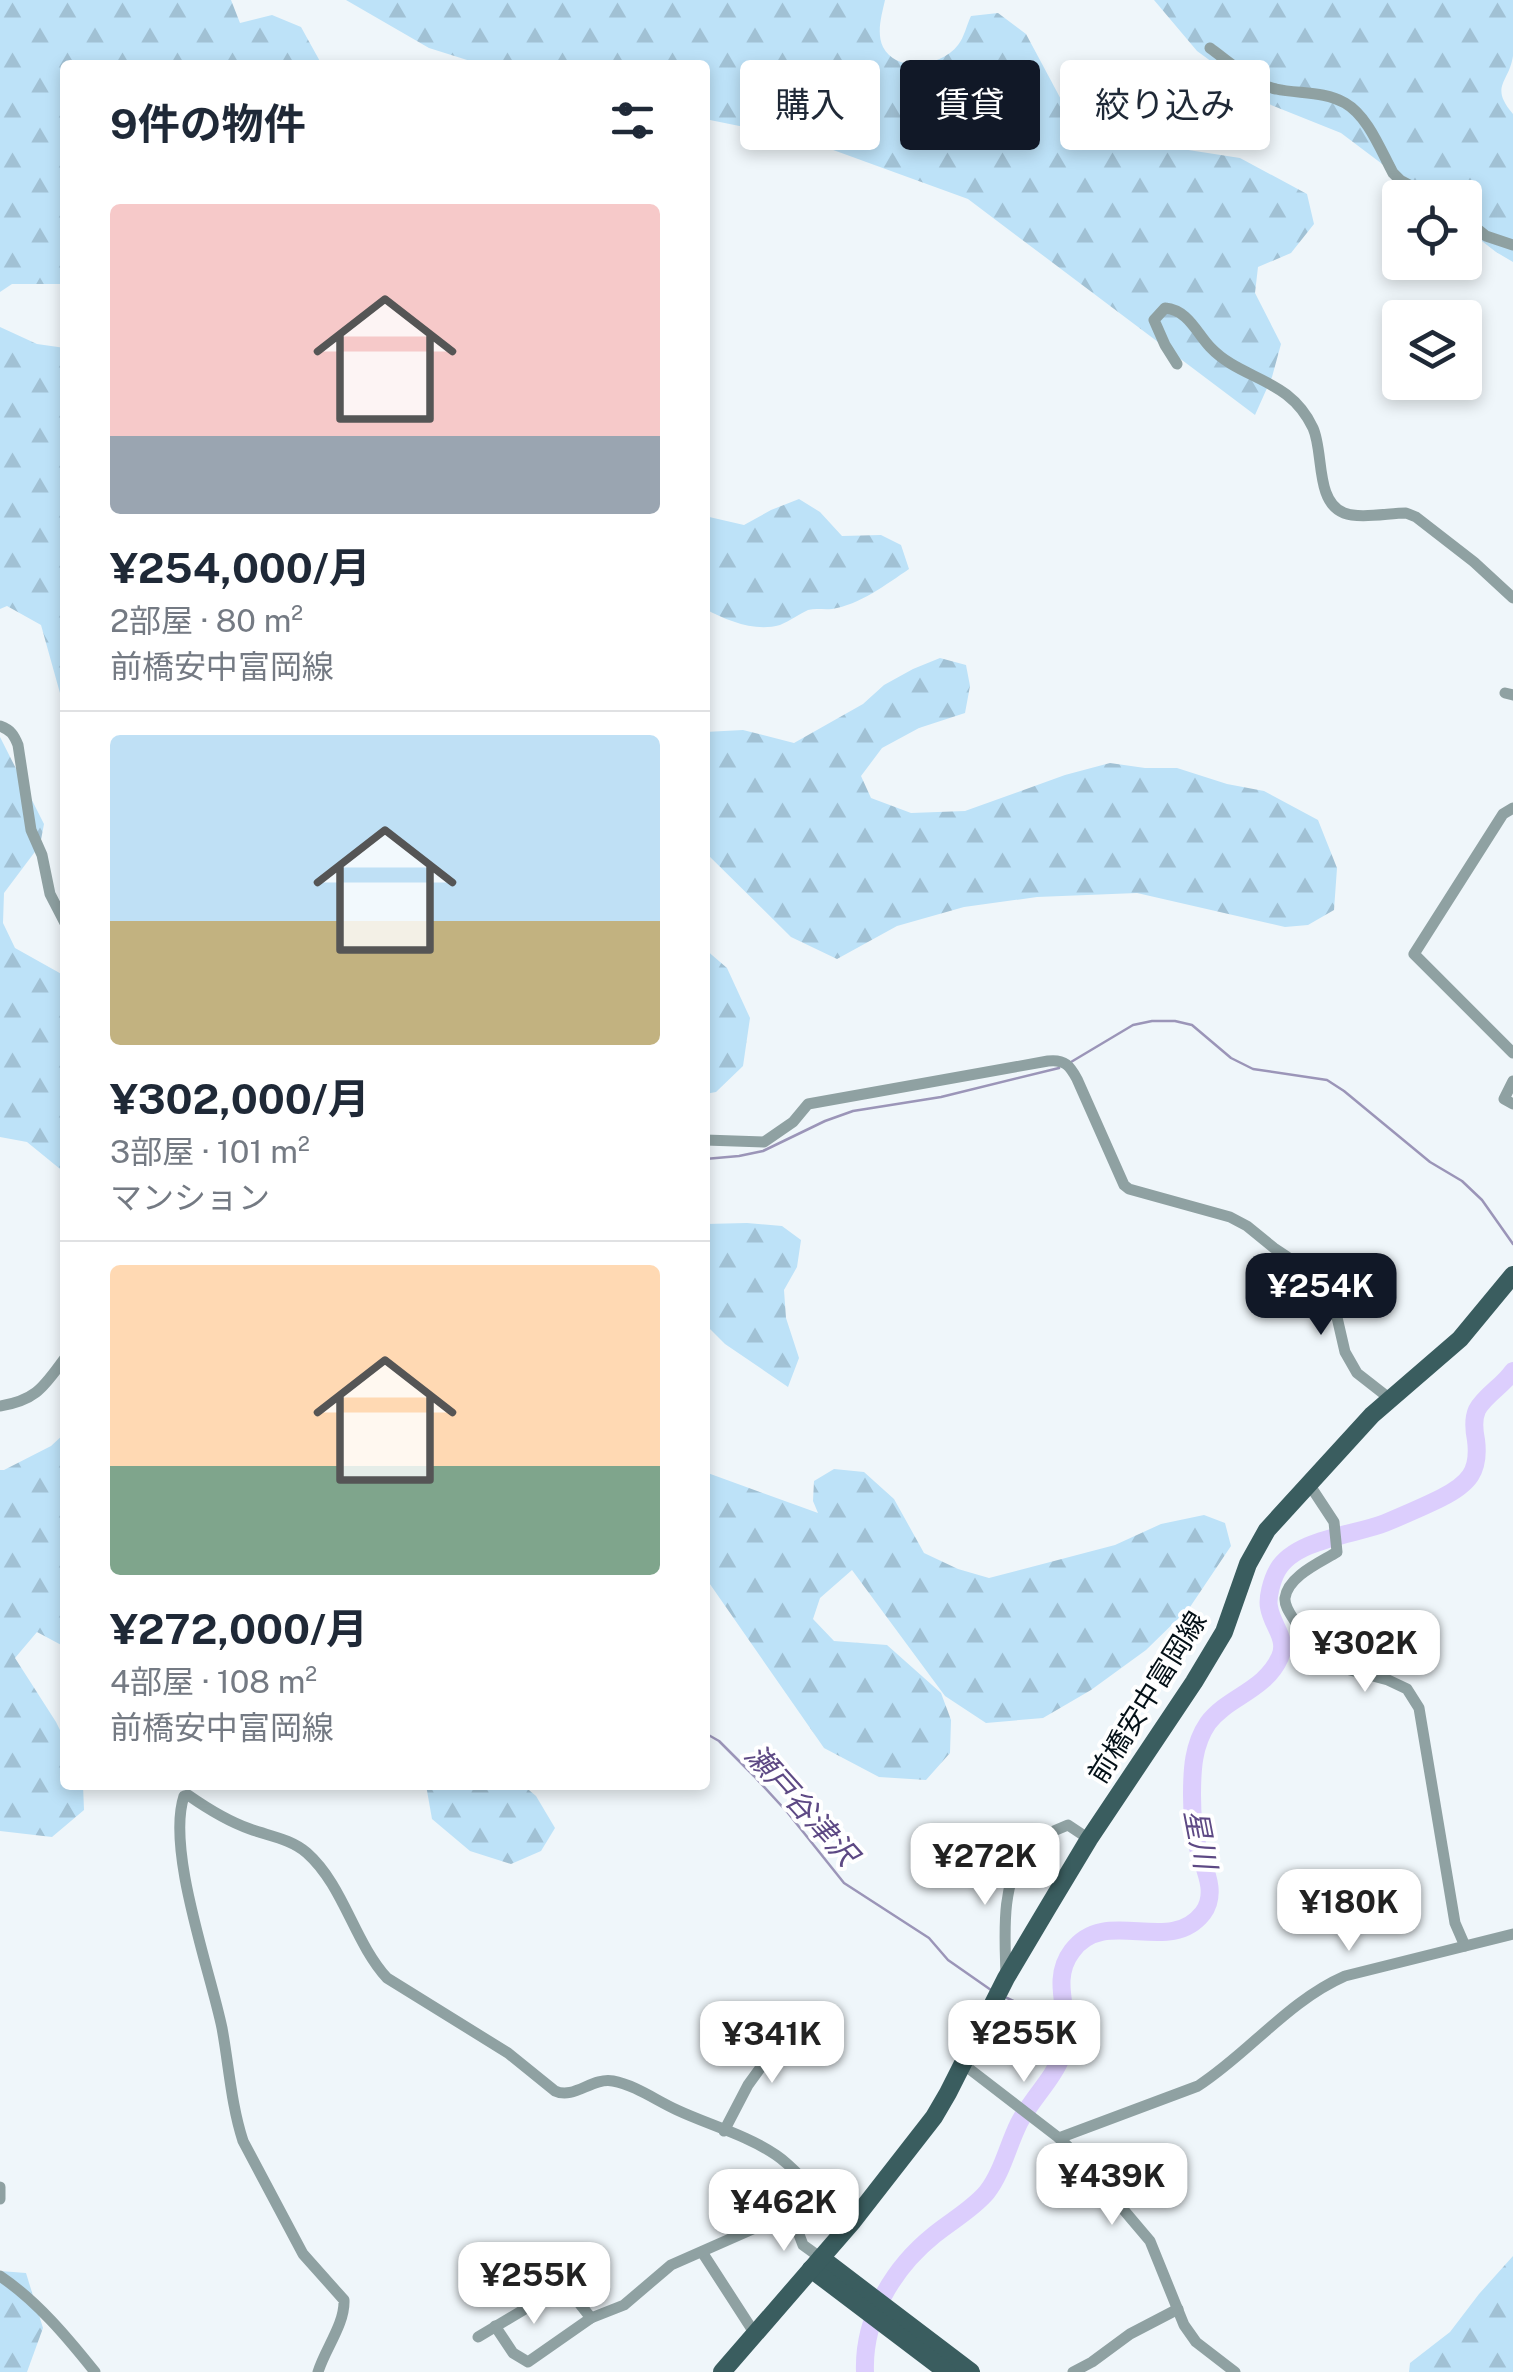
<!DOCTYPE html>
<html lang="ja">
<meta charset="utf-8">
<style>
:root{--surface:#fff;--page:#f2f2f3;--text:#1f2937;--muted:#747a83;--line:#e0e1e3;--accent:#111827}
body{margin:0;font-family:"Public Sans","Noto Sans JP",sans-serif;background:var(--page);color:var(--text);height:100vh;display:flex;flex-direction:column;font-size:38px;white-space:nowrap}
*{box-sizing:border-box;margin:0}
p{font-size:32px;color:var(--muted)}
.icon{flex:none;width:55px;height:55px;fill:none;stroke:currentColor;stroke-width:2;stroke-linecap:round;stroke-linejoin:round}
.map{position:relative;flex:1;overflow:hidden}
.side{position:absolute;left:60px;top:60px;width:650px;height:1730px;display:flex;flex-direction:column;background:var(--surface);border-radius:10px;box-shadow:0 5px 15px #0003}
.side>*{flex:none}
.banner{position:absolute;left:740px;top:60px;width:622px;height:90px;display:flex;gap:20px}
.tools{position:absolute;left:1382px;top:180px;display:grid;gap:20px}
.tools a{display:grid;place-items:center;width:100px;height:100px;border-radius:10px;background:var(--surface);box-shadow:0 5px 15px #0003;font-size:50px}
.price{position:absolute;translate:-50% -85px;padding:0 22px;border-radius:20px;background:#fff;color:#222;font-size:32px;line-height:65px;filter:drop-shadow(0 2px 5px #0008)}
.price::after{content:'';position:absolute;left:50%;top:60px;width:30px;height:22px;margin-left:-15px;background:inherit;clip-path:polygon(0 0,100% 0,50% 100%)}
.price.on{background:var(--accent);color:#fff}
ul{padding:0;list-style:none}
li{display:grid;align-content:center;gap:20px;height:530px;padding:0 50px}
li+li{border-top:2px solid var(--line)}
li span{display:grid;place-items:center;height:310px;border-radius:10px;color:#555}
li>.icon{margin-inline-start:auto}
span .icon{width:180px;height:180px;fill:#fffc;stroke-width:1}
li b{font-size:42px}
h2{display:flex;justify-content:space-between;align-items:center;height:120px;padding:0 50px;font-size:42px}
.tag{padding:0 35px;border-radius:10px;background:var(--surface);box-shadow:0 5px 15px #0003;font-size:35px;line-height:90px}
.tag.on{background:var(--accent);color:#fff}
.map>svg:first-child{display:block}
.forest{fill:url(#forest-firs)}
.lines{fill:none;stroke-linecap:round;stroke-linejoin:round}
.stream{stroke:#9b95b8;stroke-width:2.5}
.river{stroke:#dccefd;stroke-width:18}
.minor{stroke:#8fa1a2;stroke-width:11}
.primary{stroke:#3a5d5f;stroke-width:18}
.labels{text-anchor:middle;stroke-width:8;stroke-linejoin:round;paint-order:stroke}
.street-label{font-size:28px;fill:#041017;stroke:#fff}
.water-label{font-size:30px;font-style:italic;fill:#5d4984;stroke:#fff}
</style>
<div class="map">
<svg width="1513" height="2372" viewBox="0 0 1513 2372">
<defs>
<pattern id="forest-firs" width="22" height="20" patternUnits="userSpaceOnUse" patternTransform="scale(2.5)"><rect width="22" height="20" fill="#bde2f8"/><path d="M5 1l3.5 6h-7zM16 11l3.5 6h-7z" fill="#a1c1d4"/></pattern>
</defs>
<rect width="100%" height="100%" fill="#eff6fa"/>
<g class="forest">
<path d="M0 0H231L240 23 272 15 301 27 322 65H65V284H12L0 292Z"/>
<path d="M346 0H885C882 14 876 33 883 47 897 74 942 66 958 45 964 38 967 24 971 16L998 13 1026 34 1079 133 1240 158 1307 194 1314 224 1291 253 1258 267 1255 293 1281 344 1272 377 1255 415 968 199 803 139 705 119V65H483L429 48Z"/>
<path d="M1154 0H1513C1513 18 1513 38 1513 56 1509 83 1489 86 1513 114V262L1496 252 1465 228V198L1426 197 1341 133 1271 105 1197 51Z"/>
<path d="M0 327 37 344 65 348V711L41 625 7 606 0 609Z"/>
<path d="M799 499 820 512 842 536 881 535 901 545 909 569C887 584 859 605 832 609 824 610 816 608 808 610 799 614 790 621 780 625 755 632 728 621 705 609V516L744 525 771 510Z"/>
<path d="M940 658 966 665 970 686 965 713 919 728 882 748 861 776 871 798 911 813 965 811 1065 775 1110 763 1145 768H1177L1227 784 1264 791 1318 820 1337 868 1334 910 1308 925 1285 927 1137 893 1037 897 964 907 897 926 837 959 791 937 705 852V732L743 730 794 743 863 704 884 685 913 669Z"/>
<path d="M0 737 44 824 40 845 4 893 3 923 15 948 65 976V1173L27 1142 0 1137Z"/>
<path d="M705 949 727 968 750 1018 743 1066 716 1092 705 1094Z"/>
<path d="M747 1223 782 1226 801 1240 797 1267 784 1290 786 1318 799 1358 788 1387 725 1344 705 1324V1224Z"/>
<path d="M65 1433V1647L37 1632 15 1658 56 1722 65 1740V1785H83L84 1810 52 1837 0 1831V1470H4L51 1446Z"/>
<path d="M834 1469 864 1472 894 1499 924 1553 958 1569 989 1578 1115 1545 1161 1524 1204 1515 1225 1523 1231 1546 1190 1607 1146 1650 1091 1690 1043 1718 986 1723 945 1696 852 1570 820 1598 813 1619 834 1641 887 1645 941 1693 951 1720 950 1753 926 1780 879 1777 824 1748 705 1577V1472L818 1513 813 1501 814 1481Z"/>
<path d="M426 1785H523L536 1796 555 1828 541 1851 511 1864 470 1851 432 1819Z"/>
<path d="M1513 2256V2372H1409L1410 2363 1450 2332 1479 2294Z"/>
<path d="M0 2271 26 2273 43 2328 27 2372H0Z"/>
</g>
<g class="lines">
<g class="stream">
<path d="M1071 1062 1133 1025 1152 1021H1175L1192 1025 1231 1058 1253 1069 1327 1080 1344 1091 1430 1162 1462 1181 1482 1200 1513 1244"/>
<path d="M705 1159 739 1156 763 1151 825 1121 853 1111 941 1097 1059 1068"/>
<path d="M705 1733 719 1741 754 1776 788 1813 844 1883 929 1938 948 1960 991 1990"/>
<path d="M1007 1998 1040 2013 1067 2036"/>
</g>
<path class="river" d="M865 2372C863 2318 893 2268 934 2235 951 2221 973 2209 987 2192 1002 2173 1008 2145 1019 2123 1031 2099 1053 2080 1063 2053 1076 2020 1047 1984 1072 1951 1106 1905 1169 1957 1203 1913 1218 1893 1204 1868 1198 1848 1193 1831 1192 1813 1192 1795 1192 1770 1193 1745 1208 1723 1227 1697 1265 1691 1280 1657 1288 1638 1272 1626 1269 1607 1267 1598 1272 1580 1277 1571 1294 1539 1355 1535 1385 1523 1404 1515 1423 1507 1441 1498 1469 1484 1480 1471 1476 1440 1474 1430 1473 1419 1477 1410 1485 1395 1503 1386 1513 1371"/>
<g class="minor">
<path d="M1210 48C1228 61 1255 85 1276 89 1299 94 1324 91 1345 103 1368 116 1381 151 1393 173L1400 180 1434 198"/>
<path d="M1465 219 1486 236 1513 245"/>
<path d="M1177 364 1165 345 1154 320 1165 308C1188 310 1196 332 1210 347 1242 381 1289 377 1313 428 1324 452 1315 502 1344 513 1359 519 1389 513 1406 513L1416 517 1474 562 1513 598"/>
<path d="M1505 693 1513 695"/>
<path d="M0 726C11 730 14 735 18 745L31 830 42 855 50 894 65 923"/>
<path d="M1513 808 1503 814 1414 954 1513 1053"/>
<path d="M1513 1081 1504 1099 1513 1104"/>
<path d="M705 1140 764 1142 793 1122 808 1104 1048 1061C1065 1059 1070 1066 1077 1079L1124 1185 1129 1189 1230 1217 1247 1226 1274 1248 1322 1280 1333 1300 1345 1352 1357 1373 1389 1398"/>
<path d="M0 1406C37 1400 44 1386 65 1358"/>
<path d="M1309 1484 1334 1522 1337 1552C1321 1562 1288 1576 1285 1598 1284 1608 1294 1618 1298 1627 1304 1639 1305 1652 1316 1661L1388 1680 1407 1689 1419 1708 1455 1923 1465 1946"/>
<path d="M1006 1976C1005 1936 1000 1885 1026 1850 1036 1837 1054 1831 1068 1825L1089 1839"/>
<path d="M963 2064 1059 2138 1078 2156 1150 2241 1184 2325 1196 2342 1235 2372"/>
<path d="M724 2131 748 2085 792 2024"/>
<path d="M1059 2138 1198 2086C1249 2053 1288 2001 1345 1976L1513 1934"/>
<path d="M0 2187V2199"/>
<path d="M792 2216 803 2245 821 2258"/>
<path d="M702 2252 755 2334"/>
<path d="M0 2276C37 2301 67 2337 95 2372"/>
<path d="M495 2326 513 2353 528 2362 591 2318 624 2305 671 2265 771 2221 792 2216 818 2193"/>
<path d="M478 2337 565 2285 591 2318"/>
<path d="M318 2372C325 2349 345 2324 344 2300L303 2254 243 2141C231 2104 229 2066 222 2028 210 1970 166 1850 184 1796L188 1795C208 1809 227 1821 250 1829 269 1836 291 1839 307 1853 344 1886 354 1942 387 1978L508 2053 555 2091C574 2100 592 2077 613 2081 635 2085 657 2101 677 2110 709 2125 747 2135 776 2155 791 2165 803 2180 816 2192 828 2202 841 2211 853 2221"/>
<path d="M1073 2372 1092 2362 1130 2334 1178 2309"/>
</g>
<g class="primary">
<path d="M821 2258 971 2372"/>
<path d="M811 2269 947 2372"/>
<path d="M722 2372 853 2221 934 2117 948 2093 1006 1978 1047 1909 1089 1839 1194 1682 1224 1632 1248 1564 1267 1530 1372 1415 1460 1339 1513 1275"/>
</g>
</g>
<g class="labels">
<g class="street-label">
<text transform="translate(1147 1697) rotate(-58)" y="10">前橋安中富岡線</text>
</g>
<g class="water-label">
<text transform="translate(801 1805) rotate(48)" y="10">瀬戸谷津沢</text>
<text transform="translate(1200 1839) rotate(79)" y="10">星川</text>
</g>
</g>
</svg>
<div class="tools">
<a><svg class="icon" aria-label="locate" viewBox="0 0 24 24"><circle cx="12" cy="12" r="6"/><path d="M12 2v4M12 18v4M2 12h4M18 12h4"/></svg></a>
<a><svg class="icon" aria-label="layers" viewBox="0 0 24 24"><path d="M12 4l9 5-9 5-9-5zM3 14l9 5 9-5"/></svg></a>
</div>
<b class="price on" style="left:1321px;top:1338px">¥254K</b>
<b class="price" style="left:1365px;top:1695px">¥302K</b>
<b class="price" style="left:985px;top:1908px">¥272K</b>
<b class="price" style="left:1349px;top:1954px">¥180K</b>
<b class="price" style="left:1024px;top:2085px">¥255K</b>
<b class="price" style="left:772px;top:2086px">¥341K</b>
<b class="price" style="left:1112px;top:2228px">¥439K</b>
<b class="price" style="left:784px;top:2254px">¥462K</b>
<b class="price" style="left:534px;top:2327px">¥255K</b>
<div class="banner">
<a class="tag">購入</a>
<a class="tag on">賃貸</a>
<a class="tag">絞り込み</a>
</div>
<section class="side">
<h2>9件の物件<svg class="icon" aria-label="filters" viewBox="0 0 24 24"><path d="M4 7h16M4 17h16"/><circle cx="9" cy="7" r="2"/><circle cx="15" cy="17" r="2"/></svg></h2>
<ul>
<li><span style="background:linear-gradient(#f6c9c9 75%,#9aa5b1 0)"><svg class="icon" aria-label="home" viewBox="0 0 24 24"><path d="M3 11l9-7 9 7M6 9v11h12V9"/></svg></span><div><b>¥254,000/月</b><p>2部屋 · 80 m²</p><p>前橋安中富岡線</p></div></li>
<li><span style="background:linear-gradient(#bfe0f5 60%,#c2b280 0)"><svg class="icon" aria-label="home" viewBox="0 0 24 24"><path d="M3 11l9-7 9 7M6 9v11h12V9"/></svg></span><div><b>¥302,000/月</b><p>3部屋 · 101 m²</p><p>マンション</p></div></li>
<li><span style="background:linear-gradient(#ffd9b3 65%,#7fa58c 0)"><svg class="icon" aria-label="home" viewBox="0 0 24 24"><path d="M3 11l9-7 9 7M6 9v11h12V9"/></svg></span><div><b>¥272,000/月</b><p>4部屋 · 108 m²</p><p>前橋安中富岡線</p></div></li>
</ul>
</section>
</div>
